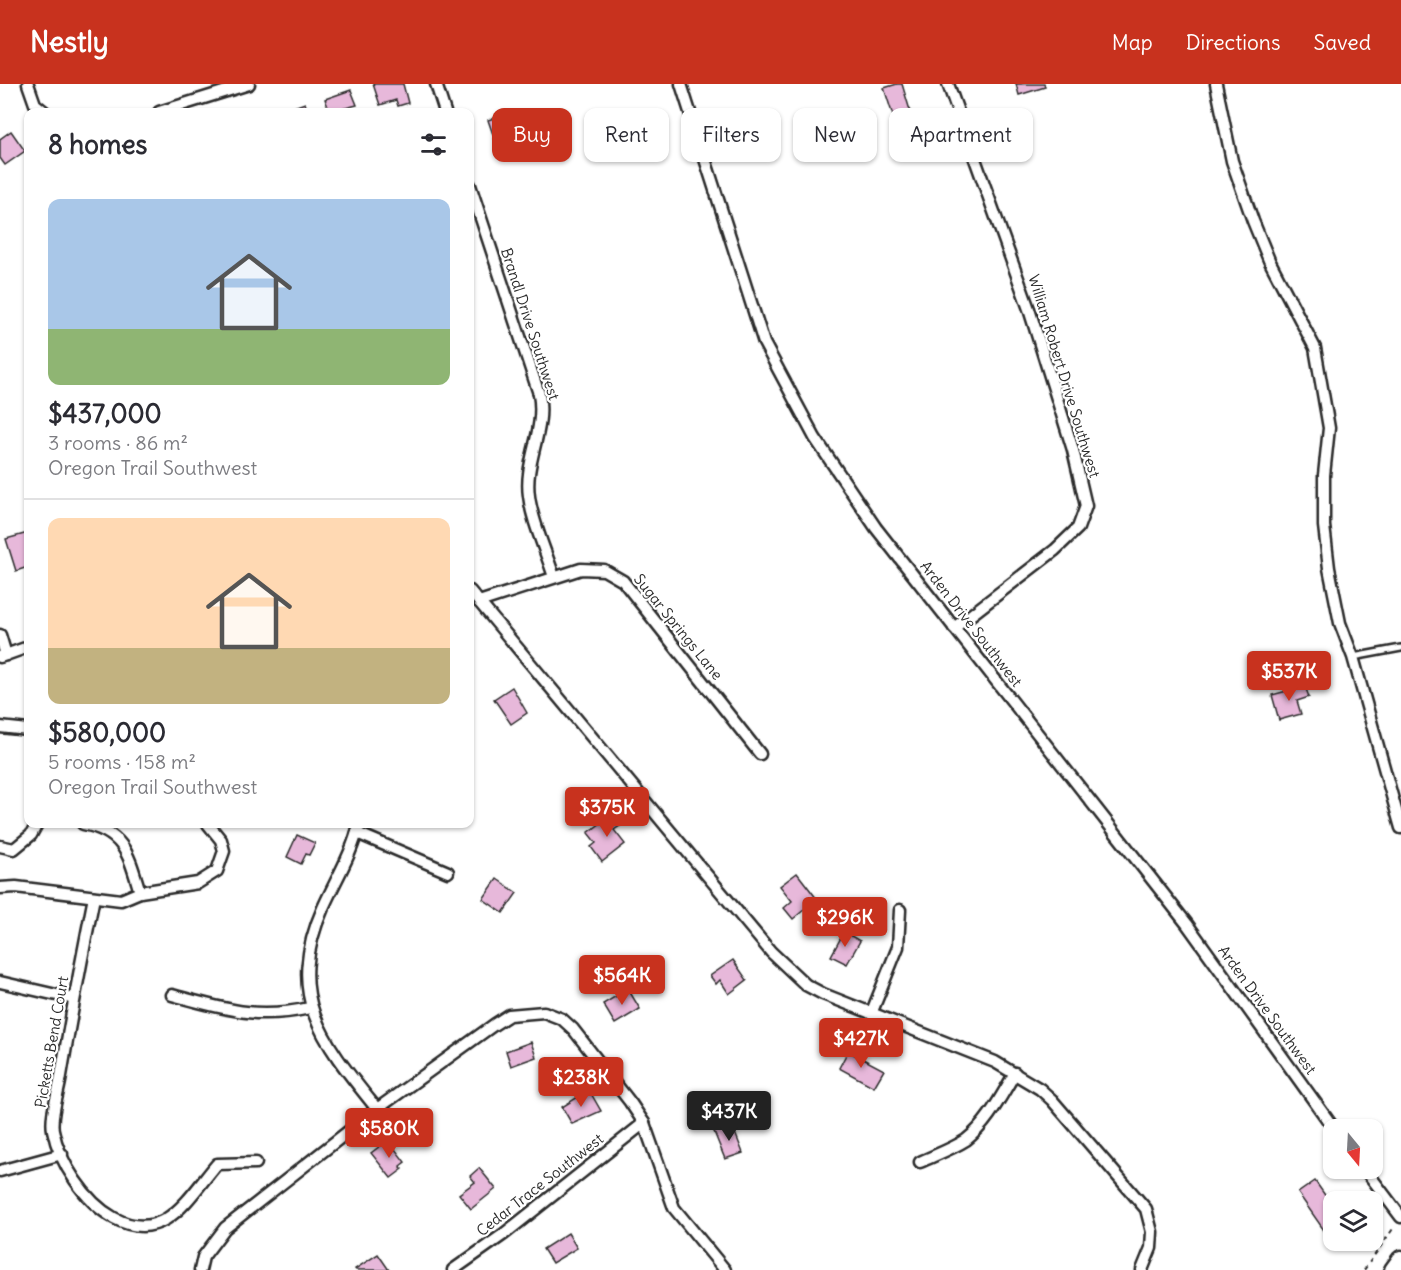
<!DOCTYPE html>
<meta charset="utf-8">
<style>
:root{--surface:#fff;--page:#f7f7f7;--text:#2b2b33;--muted:#7c7c81;--line:#e1e1e2;--accent:#c8321e}
body{margin:0;font-family:Delius,sans-serif;background:var(--page);color:var(--text);height:100vh;display:flex;flex-direction:column;font-size:22px;white-space:nowrap}
*{box-sizing:border-box;margin:0}
p{font-size:20px;color:var(--muted)}
.icon{flex:none;width:33px;height:33px;fill:none;stroke:currentColor;stroke-width:2;stroke-linecap:round;stroke-linejoin:round}
.map{position:relative;flex:1;overflow:hidden}
.details{position:absolute;left:24px;top:24px;width:450px;height:720px;display:flex;flex-direction:column;background:var(--surface);border-radius:12px;box-shadow:0 2px 4px #0004}
.details>*{flex:none}
.top-card{position:absolute;left:492px;top:24px;width:570px;height:54px;display:flex;gap:12px}
.needle{width:39px;rotate:162deg}
.buttons{position:absolute;left:1323px;top:1035px;display:grid;gap:12px}
.buttons a{display:grid;place-items:center;width:60px;height:60px;border-radius:12px;background:var(--surface);box-shadow:0 2px 4px #0004;font-size:30px}
.price{position:absolute;translate:-50% -51px;padding:0 14px;border-radius:6px;background:var(--accent);color:#fff;font-size:20px;line-height:39px;filter:drop-shadow(0 2px 3px #0008)}
.price::after{content:'';position:absolute;left:50%;top:36px;width:18px;height:14px;margin-left:-9px;background:inherit;clip-path:polygon(0 0,100% 0,50% 100%)}
.price.active{background:#222;color:#fff}
ul{padding:0;list-style:none}
li{display:grid;align-content:center;gap:12px;height:318px;padding:0 24px}
li+li{border-top:2px solid var(--line)}
li span{display:grid;place-items:center;height:186px;border-radius:12px;color:#555}
li>.icon{margin-inline-start:auto}
span .icon{width:108px;height:108px;fill:#fffc;stroke-width:1}
li b{font-size:26px}
h2{display:flex;justify-content:space-between;align-items:center;height:72px;padding:0 24px;font-size:26px}
.chip{padding:0 21px;border-radius:12px;background:var(--surface);box-shadow:0 2px 4px #0004;font-size:21px;line-height:54px}
.chip.active{background:var(--accent);color:#fff}
header{display:flex;align-items:center;gap:36px;box-sizing:border-box;height:84px;padding:0 30px;background:var(--accent);color:#fff}
header strong{font-size:28px}
nav{display:flex;gap:33px;margin-inline-start:auto;font-size:21px}
.map>svg:first-child{display:block}
.building{fill:#e7b8da;stroke:#2b2b2b;stroke-width:1.5}
.lines{fill:none;stroke-linecap:round;stroke-linejoin:round}
.service-casing{stroke:#2b2b2b;stroke-width:10}
.minor-casing{stroke:#2b2b2b;stroke-width:15}
.primary-casing{stroke:#2b2b2b;stroke-width:21}
.path{stroke:#2b2b2b;stroke-width:2;stroke-dasharray:4.5 4.5;stroke-linecap:butt}
.service{stroke:#fff;stroke-width:5}
.minor{stroke:#fff;stroke-width:10}
.primary{stroke:#fff;stroke-width:16}
.labels{text-anchor:middle;stroke-width:4.5;stroke-linejoin:round;paint-order:stroke}
.street-label{font-size:15px;fill:#2b2b2b;stroke:#fff}
</style>
<header>
<strong>Nestly</strong>
<nav><a>Map</a><a>Directions</a><a>Saved</a></nav>
</header>
<div class="map">
<svg width="1401" height="1186" viewBox="0 0 1401 1186">
<rect width="100%" height="100%" fill="#fff"/>
<filter id="ink" filterUnits="userSpaceOnUse"><feTurbulence type="fractalNoise" baseFrequency=".0167" numOctaves="2"/><feDisplacementMap in="SourceGraphic" scale="12" xChannelSelector="R" yChannelSelector="G"/><feConvolveMatrix kernelMatrix="1 2 1 2 8 2 1 2 1" color-interpolation-filters="sRGB"/></filter>
<g filter="url(#ink)">
<g class="building">
<path d="M373 0H403L408 19 398 22 396 16 380 21Z"/>
<path d="M897 0H902L912 33 895 38 884 4Z"/>
<path d="M1016 0H1044L1045 3 1019 11Z"/>
<path d="M351 6 357 21 330 28 325 15Z"/>
<path d="M305 19 308 28H292L291 24Z"/>
<path d="M510 29 519 54 497 62 488 36Z"/>
<path d="M11 47 25 67 5 81 0 74V55Z"/>
<path d="M28 449V483L16 487 6 455Z"/>
<path d="M1305 602 1309 613 1297 617 1301 630 1279 636 1272 611Z"/>
<path d="M512 603 527 629 511 640 494 615Z"/>
<path d="M614 729 623 740 614 746 625 760 602 778 591 763 596 759 588 749Z"/>
<path d="M297 751 315 759 309 771 306 770 301 780 287 773Z"/>
<path d="M797 789 817 815 793 835 784 824 792 817 780 802Z"/>
<path d="M497 795 517 809 503 829 483 815Z"/>
<path d="M844 848 860 857 847 880 831 872Z"/>
<path d="M733 876 747 896 729 910 720 896 716 900 710 892Z"/>
<path d="M628 905 640 925 615 940 603 920Z"/>
<path d="M531 958 536 973 511 982 506 967Z"/>
<path d="M848 967 884 986 874 1003 839 984Z"/>
<path d="M589 1006 601 1027 572 1040 562 1023Z"/>
<path d="M732 1041 743 1069 725 1075 714 1048Z"/>
<path d="M388 1056 405 1078 400 1082 403 1085 391 1094 371 1069Z"/>
<path d="M479 1084 496 1105 471 1125 459 1110 475 1098 470 1092Z"/>
<path d="M1315 1097 1334 1124V1148L1328 1152 1298 1109Z"/>
<path d="M568 1149 577 1164 552 1179 543 1165Z"/>
<path d="M378 1170 389 1186H356L355 1185Z"/>
</g>
<g class="lines">
<g class="service-casing">
<path id="service" d="M1353 573 1401 564"/>
</g>
<g class="minor-casing">
<g id="minor">
<path d="M28 0 35 20 45 28"/>
<path d="M436 0 445 28"/>
<path d="M681 0 764 259 815 354 876 444 1187 840 1335 1046"/>
<path d="M948 0 1029 225 1073 366 1086 422 1078 444 1055 466 954 544"/>
<path d="M1216 0 1232 77 1253 137 1269 176 1315 264 1329 344 1324 391V442L1329 484 1340 539 1353 573 1401 744"/>
<path d="M159 28 249 0"/>
<path d="M470 101 539 310C546 347 524 377 529 412 532 438 546 467 554 493"/>
<path d="M470 507 771 868 806 901 823 910 995 978 1040 1005 1052 1016 1146 1125 1152 1148 1151 1164 1142 1186"/>
<path d="M479 518 581 485 604 486 623 497 760 670"/>
<path d="M0 551 6 571"/>
<path d="M0 573 28 563"/>
<path d="M0 643 28 646"/>
<path d="M83 740C125 748 129 772 140 808"/>
<path d="M359 740C353 768 335 797 323 824 284 913 323 958 377 1025"/>
<path d="M357 749 448 788"/>
<path d="M0 762 14 765 31 751 37 740"/>
<path d="M0 804 16 803 121 816 140 808 198 799 217 787 224 767 221 756 208 740"/>
<path d="M94 813C82 873 71 932 61 992 59 1008 50 1031 53 1046 59 1078 85 1118 114 1134 164 1161 188 1114 217 1080L256 1079"/>
<path d="M0 898 74 915"/>
<path d="M172 911C225 925 255 936 310 924"/>
<path d="M871 930 898 863 900 826"/>
<path d="M920 1078C935 1071 952 1065 966 1056 988 1039 1001 1012 1015 989"/>
<path d="M1364 1084 1401 1133"/>
<path d="M0 1087 62 1070"/>
<path d="M200 1186 203 1173 225 1144 377 1025 495 940 509 931 544 928 562 935 573 945 630 1018 644 1039 674 1124 725 1186"/>
<path d="M453 1186 504 1150 644 1039"/>
</g>
</g>
<g class="primary-casing">
<path id="primary" d="M1393 1186 1401 1175"/>
</g>
<path class="path" d="M1364 1186 1395 1142"/>
<use href="#service" class="service"/>
<use href="#minor" class="minor"/>
<use href="#primary" class="primary"/>
</g>
</g>
<g class="labels">
<g class="street-label">
<text transform="translate(530 240) rotate(72)" y="5">Brandl Drive Southwest</text>
<text transform="translate(1064 292) rotate(73)" y="5">William Robert Drive Southwest</text>
<text transform="translate(971 540) rotate(52)" y="5">Arden Drive Southwest</text>
<text transform="translate(678 543) rotate(51)" y="5">Sugar Springs Lane</text>
<text transform="translate(1267 926) rotate(54)" y="5">Arden Drive Southwest</text>
<text transform="translate(52 958) rotate(-80)" y="5">Picketts Bend Court</text>
<text transform="translate(540 1101) rotate(-38)" y="5">Cedar Trace Southwest</text>
</g>
</g>
</svg>
<div class="buttons">
<a><svg class="needle" viewBox="-14 -14 28 28"><path d="M0-13l5 13h-10z" fill="#e53935"/><path d="M0 13l5-13h-10z" fill="#7c7c81"/></svg></a>
<a><svg class="icon" aria-label="layers" viewBox="0 0 24 24"><path d="M12 4l9 5-9 5-9-5zM3 14l9 5 9-5"/></svg></a>
</div>
<b class="price" style="left:1289px;top:618px">$537K</b>
<b class="price" style="left:607px;top:754px">$375K</b>
<b class="price" style="left:845px;top:864px">$296K</b>
<b class="price" style="left:622px;top:922px">$564K</b>
<b class="price" style="left:861px;top:985px">$427K</b>
<b class="price" style="left:581px;top:1024px">$238K</b>
<b class="price active" style="left:729px;top:1058px">$437K</b>
<b class="price" style="left:389px;top:1075px">$580K</b>
<div class="top-card">
<a class="chip active">Buy</a>
<a class="chip">Rent</a>
<a class="chip">Filters</a>
<a class="chip">New</a>
<a class="chip">Apartment</a>
</div>
<section class="details">
<h2>8 homes<svg class="icon" aria-label="filters" viewBox="0 0 24 24"><path d="M4 7h16M4 17h16"/><circle cx="9" cy="7" r="2"/><circle cx="15" cy="17" r="2"/></svg></h2>
<ul>
<li><span style="background:linear-gradient(#a9c7e8 70%,#8fb573 0)"><svg class="icon" aria-label="home" viewBox="0 0 24 24"><path d="M3 11l9-7 9 7M6 9v11h12V9"/></svg></span><div><b>$437,000</b><p>3 rooms · 86 m²</p><p>Oregon Trail Southwest</p></div></li>
<li><span style="background:linear-gradient(#ffd9b3 70%,#c2b280 0)"><svg class="icon" aria-label="home" viewBox="0 0 24 24"><path d="M3 11l9-7 9 7M6 9v11h12V9"/></svg></span><div><b>$580,000</b><p>5 rooms · 158 m²</p><p>Oregon Trail Southwest</p></div></li>
</ul>
</section>
</div>
